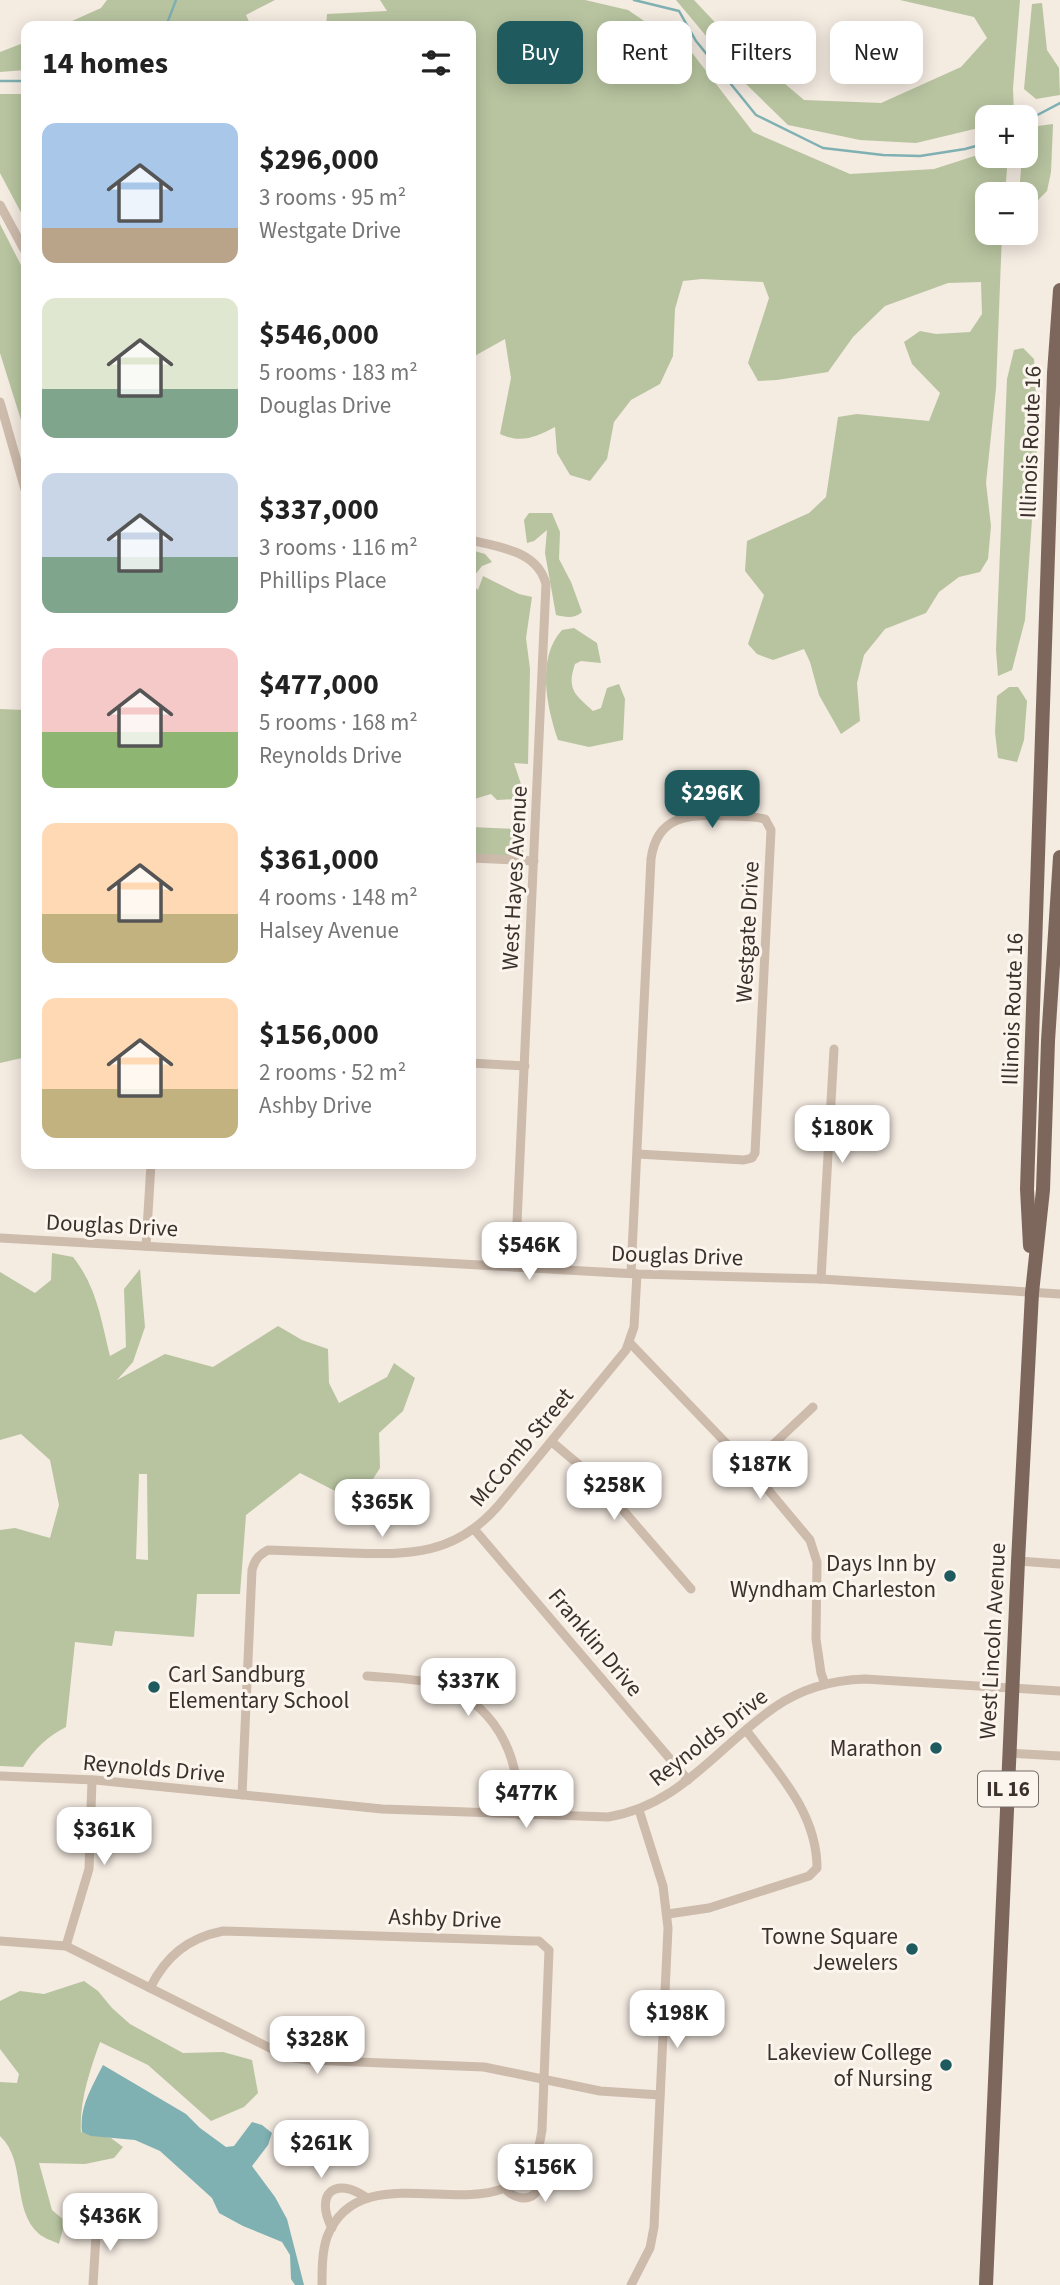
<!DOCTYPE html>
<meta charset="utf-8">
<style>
:root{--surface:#fff;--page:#f2f2f2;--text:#222;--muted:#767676;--accent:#1f5a5e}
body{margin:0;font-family:"Source Sans 3",sans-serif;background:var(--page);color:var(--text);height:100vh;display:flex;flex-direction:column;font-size:26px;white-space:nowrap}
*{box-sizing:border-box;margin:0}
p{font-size:23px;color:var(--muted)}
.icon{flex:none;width:38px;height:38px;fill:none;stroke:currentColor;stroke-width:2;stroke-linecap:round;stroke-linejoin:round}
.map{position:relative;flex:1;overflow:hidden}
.details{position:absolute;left:21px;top:21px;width:455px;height:1148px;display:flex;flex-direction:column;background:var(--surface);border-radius:14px;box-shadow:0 4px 18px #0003}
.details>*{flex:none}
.banner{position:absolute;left:497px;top:21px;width:457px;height:63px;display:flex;gap:14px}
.tools{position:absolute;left:975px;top:105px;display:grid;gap:14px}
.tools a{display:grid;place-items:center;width:63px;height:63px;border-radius:14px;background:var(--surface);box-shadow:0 4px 18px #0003;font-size:35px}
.price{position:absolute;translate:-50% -60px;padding:0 16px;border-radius:14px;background:#fff;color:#222;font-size:23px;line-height:46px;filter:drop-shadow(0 2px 4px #0008)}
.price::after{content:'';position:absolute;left:50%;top:42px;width:21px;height:16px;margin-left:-10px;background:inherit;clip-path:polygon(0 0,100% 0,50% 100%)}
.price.current{background:var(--accent);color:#fff}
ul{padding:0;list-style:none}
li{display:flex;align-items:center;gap:21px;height:175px;padding:0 21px}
li span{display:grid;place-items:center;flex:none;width:196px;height:140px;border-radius:14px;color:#555}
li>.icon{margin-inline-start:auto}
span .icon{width:84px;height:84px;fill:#fffc;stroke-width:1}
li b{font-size:30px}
h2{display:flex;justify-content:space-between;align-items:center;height:84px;padding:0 21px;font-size:30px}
.tag{padding:0 24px;border-radius:14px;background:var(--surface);box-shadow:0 4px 18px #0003;font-size:24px;line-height:63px}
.tag.current{background:var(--accent);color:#fff}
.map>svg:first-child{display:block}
.green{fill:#b8c4a0;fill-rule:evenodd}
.water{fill:#7fb0b2}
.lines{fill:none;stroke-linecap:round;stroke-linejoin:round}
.stream{stroke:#7fb0b2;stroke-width:2.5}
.minor{stroke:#cdbbac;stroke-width:9}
.primary{stroke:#7d675c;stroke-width:14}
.poi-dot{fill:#1f5a5e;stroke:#fbf5ee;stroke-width:2.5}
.labels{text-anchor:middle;stroke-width:6;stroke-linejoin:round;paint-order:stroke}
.shield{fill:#fbf5ee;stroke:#756b66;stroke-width:2}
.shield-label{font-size:21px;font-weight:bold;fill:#3b302b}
.street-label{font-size:23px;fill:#3b302b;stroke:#fbf5ee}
.poi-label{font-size:23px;fill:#3b302b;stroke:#fbf5ee;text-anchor:end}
</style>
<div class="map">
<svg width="1060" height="2285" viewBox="0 0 1060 2285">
<rect width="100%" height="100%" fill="#f4ebe1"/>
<g class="green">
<path d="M107 0H275L246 15 251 26H61L101 8Z"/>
<path d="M380 0H585L628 10 693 54 753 132 850 174 934 169 987 152V156H1008L1005 194H987V233H1002L996 388 986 483 991 526 988 559 980 572 959 577 939 592 926 613 885 629 864 655 857 683 860 721 841 734 819 695 810 662 804 649 773 660 757 654 748 644 764 595 745 571 747 541 809 513 826 497 838 417 857 414 929 421 940 393 912 364 904 342 920 331 936 334 970 332 982 314 981 282 948 283 885 306 853 337 828 372 777 380 758 381 748 363 769 298 763 282 702 279 683 281 675 309 673 356 660 384 631 400 614 422 607 459 590 481 570 475 557 453 555 427C535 437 522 444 500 434L511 378 505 339 471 358V26H326L327 14 387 11Z"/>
<path d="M676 0H694L724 32 804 100 881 103 961 67 987 38 974 17 900 0H1020L1013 88 1014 116 987 117V126L916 143 860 140 788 125 747 85Z"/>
<path d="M1042 3 1047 50 1059 68 1060 95 1036 99 1024 89 1032 4Z"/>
<path d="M26 42V70L0 72V52Z"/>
<path d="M0 94H26V222L0 173Z"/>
<path d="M1053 124 1051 172 1047 191 1033 205 1026 201V194H1019L1022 156H1026V136L1030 127Z"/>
<path d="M0 224 26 275V436L0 353Z"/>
<path d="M1023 348 1034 359 1038 433 1025 620 1012 670 998 676 996 650 1007 379 1014 350Z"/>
<path d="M529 513H552L560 532 559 559 571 582 582 612C575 619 565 617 556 615L545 553 547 530 534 541 527 543 524 520Z"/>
<path d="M471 550 485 554 492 562 482 566 471 580Z"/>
<path d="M483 576 519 594 532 597 526 638 530 669 528 764 514 763 525 796 523 858 471 854V827L517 829 516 799 497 800 491 794 471 800V584L478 590Z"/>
<path d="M574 628 597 643 601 663 581 661 575 664C566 690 576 695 593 711L601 708 607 688 619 684 625 699 623 740 589 747 558 740C547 708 536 658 562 630Z"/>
<path d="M1009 687H1018L1027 701 1024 740 1017 762 998 758 995 732 997 696Z"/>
<path d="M0 709 26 710V1051L22 1058 0 1063Z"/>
<path d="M52 1253 73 1257C97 1287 101 1320 110 1356L126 1347 124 1289 140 1269 145 1327 133 1362 117 1380 165 1354 213 1367 278 1326 302 1340 328 1349 329 1383 339 1403 387 1377 394 1363 415 1378 403 1411 379 1433 380 1468 366 1490 337 1492 300 1473 246 1515 240 1594H197L194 1637 115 1631 112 1646 75 1642 66 1727C47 1737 35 1748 23 1767L0 1766V1530L15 1528 50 1538 59 1505 50 1460 21 1434 0 1440V1272L35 1293 51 1280ZM139 1474H147L148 1560 136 1559Z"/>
<path d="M84 1981 98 1991 112 2008 130 2024 183 2053 223 2052 252 2060 258 2093 244 2107 211 2121 148 2065 100 2042C90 2070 79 2102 81 2132L111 2138 123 2147 114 2158 85 2164 39 2163 52 2210 65 2221 59 2244C53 2241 44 2238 39 2234 11 2209 27 2161 0 2136V2082L17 2083 19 2074 0 2049V2001L20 1991 44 1994Z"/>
</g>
<path class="water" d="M103 2065 186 2114 200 2128 226 2147 234 2146 252 2122 262 2125 272 2133 268 2145 252 2166 275 2197 287 2219 304 2285H295L291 2279 290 2255 282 2242 243 2226 219 2213 212 2198 160 2151 135 2140 91 2136 82 2132C79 2107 92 2087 103 2065Z"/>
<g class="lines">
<g class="stream">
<path d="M634 0 679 11 696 41 756 115 823 148 883 155 920 156 965 149 987 143"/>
<path d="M166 26 176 0"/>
<path d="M0 81H26"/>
<path d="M1026 121 1060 103"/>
</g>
<g class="minor">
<path d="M0 205 26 253"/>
<path d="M0 402 26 493"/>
<path d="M471 540C500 548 537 550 546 584L515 1267"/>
<path d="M471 858 534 861"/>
<path d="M471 1063 525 1066"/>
<path d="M0 1238 637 1274 821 1279 1060 1294"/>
<path d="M146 1246 151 1164"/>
<path d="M631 1273 651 859C657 815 689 814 726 816 739 816 753 816 765 819L771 830 755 1153 752 1158 744 1160 637 1154"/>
<path d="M821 1279 834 1049"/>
<path d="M630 1343 749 1467 810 1540 817 1562 816 1639 821 1673 825 1684"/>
<path d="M552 1442 597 1480 691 1589"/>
<path d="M749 1467 813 1407"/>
<path d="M474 1529 688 1780"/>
<path d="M1018 1561 1060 1564"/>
<path d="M367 1676C389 1678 411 1678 432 1683 495 1700 520 1754 519 1815"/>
<path d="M1009 1753 1060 1756"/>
<path d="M0 1776 95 1780 382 1809 608 1817C681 1805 717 1747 775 1707 801 1689 833 1680 865 1679L1060 1691"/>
<path d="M242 1795 252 1570C255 1559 259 1555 268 1550 296 1551 323 1552 350 1553 410 1555 455 1555 498 1506L626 1350 634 1327 637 1274"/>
<path d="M668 1914 709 1908 809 1876 817 1868C817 1812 777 1772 746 1730"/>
<path d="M0 1941 66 1946 288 2057 308 2060 484 2067 600 2091 660 2095"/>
<path d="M66 1946 89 1869 92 1780"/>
<path d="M150 1988C166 1956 188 1938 223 1931L532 1941H539L549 1950 542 2130C525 2259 366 2137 327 2237 322 2252 322 2269 322 2285"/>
<path d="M504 2188C526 2211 553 2191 533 2160"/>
<path d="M332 2228C314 2194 335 2175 367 2198"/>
<path d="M93 2285 97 2219"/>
<path d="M631 2285 650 2248 654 2227 668 1928 663 1886 639 1810"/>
</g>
<g class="primary">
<path d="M1030 1246 1027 1189 1054 373 1060 290"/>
<path d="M986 2285 1018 1561 1032 1293 1043 1190 1048 1041 1060 857"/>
</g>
</g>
<g class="poi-dot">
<circle cx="950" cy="1576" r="7"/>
<circle cx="154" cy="1687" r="7"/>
<circle cx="936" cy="1748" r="7"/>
<circle cx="912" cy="1949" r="7"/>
<circle cx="946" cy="2065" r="7"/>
</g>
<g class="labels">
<rect class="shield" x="978" y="1771.5" width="60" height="35" rx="5"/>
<g class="shield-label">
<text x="1008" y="1796">IL 16</text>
</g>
<g class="street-label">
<text transform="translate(1030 442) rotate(-88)" y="8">Illinois Route 16</text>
<text transform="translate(514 878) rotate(-87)" y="8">West Hayes Avenue</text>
<text transform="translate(747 932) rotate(-87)" y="8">Westgate Drive</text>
<text transform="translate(1012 1009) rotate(-88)" y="8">Illinois Route 16</text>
<text transform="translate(112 1225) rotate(3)" y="8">Douglas Drive</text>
<text transform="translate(677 1255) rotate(2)" y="8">Douglas Drive</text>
<text transform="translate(521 1447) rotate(-50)" y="8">McComb Street</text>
<text transform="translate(992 1641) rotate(-87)" y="8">West Lincoln Avenue</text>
<text transform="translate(596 1642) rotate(50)" y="8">Franklin Drive</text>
<text transform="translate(708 1737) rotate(-38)" y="8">Reynolds Drive</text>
<text transform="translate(154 1768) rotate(5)" y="8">Reynolds Drive</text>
<text transform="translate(445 1918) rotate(2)" y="8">Ashby Drive</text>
</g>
<g class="poi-label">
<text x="936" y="1571">Days Inn by<tspan x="936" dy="26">Wyndham Charleston</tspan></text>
<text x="168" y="1682" text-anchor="start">Carl Sandburg<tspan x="168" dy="26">Elementary School</tspan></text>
<text x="922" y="1756">Marathon</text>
<text x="898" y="1944">Towne Square<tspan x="898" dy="26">Jewelers</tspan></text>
<text x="932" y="2060">Lakeview College<tspan x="932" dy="26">of Nursing</tspan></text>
</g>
</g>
</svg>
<div class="tools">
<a>+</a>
<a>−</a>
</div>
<b class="price current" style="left:712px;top:830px">$296K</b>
<b class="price" style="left:842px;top:1165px">$180K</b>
<b class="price" style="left:529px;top:1282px">$546K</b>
<b class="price" style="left:760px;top:1501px">$187K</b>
<b class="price" style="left:614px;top:1522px">$258K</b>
<b class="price" style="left:382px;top:1539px">$365K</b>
<b class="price" style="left:468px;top:1718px">$337K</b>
<b class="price" style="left:526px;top:1830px">$477K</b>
<b class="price" style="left:104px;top:1867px">$361K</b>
<b class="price" style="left:677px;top:2050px">$198K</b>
<b class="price" style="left:317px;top:2076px">$328K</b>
<b class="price" style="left:321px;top:2180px">$261K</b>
<b class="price" style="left:545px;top:2204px">$156K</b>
<b class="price" style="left:110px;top:2253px">$436K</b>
<div class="banner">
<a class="tag current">Buy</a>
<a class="tag">Rent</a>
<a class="tag">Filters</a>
<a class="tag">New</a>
</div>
<section class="details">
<h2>14 homes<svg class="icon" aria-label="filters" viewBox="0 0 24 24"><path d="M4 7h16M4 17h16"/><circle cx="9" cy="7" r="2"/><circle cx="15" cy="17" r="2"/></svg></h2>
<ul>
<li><span style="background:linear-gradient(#a9c7e8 75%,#b9a48a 0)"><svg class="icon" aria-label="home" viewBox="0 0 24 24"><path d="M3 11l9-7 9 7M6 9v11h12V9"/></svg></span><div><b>$296,000</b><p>3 rooms · 95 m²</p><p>Westgate Drive</p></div></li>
<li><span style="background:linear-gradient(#dfe7d0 65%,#7fa58c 0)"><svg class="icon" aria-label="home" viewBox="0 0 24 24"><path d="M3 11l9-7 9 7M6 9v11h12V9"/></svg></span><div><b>$546,000</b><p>5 rooms · 183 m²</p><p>Douglas Drive</p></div></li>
<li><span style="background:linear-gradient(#c9d6e8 60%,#7fa58c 0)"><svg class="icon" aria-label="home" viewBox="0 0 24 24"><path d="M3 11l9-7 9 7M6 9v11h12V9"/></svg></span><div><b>$337,000</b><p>3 rooms · 116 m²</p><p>Phillips Place</p></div></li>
<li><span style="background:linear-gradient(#f6c9c9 60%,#8fb573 0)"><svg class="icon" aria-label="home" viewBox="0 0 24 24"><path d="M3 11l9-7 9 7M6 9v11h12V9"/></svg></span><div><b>$477,000</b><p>5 rooms · 168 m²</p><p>Reynolds Drive</p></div></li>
<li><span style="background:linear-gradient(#ffd9b3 65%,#c2b280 0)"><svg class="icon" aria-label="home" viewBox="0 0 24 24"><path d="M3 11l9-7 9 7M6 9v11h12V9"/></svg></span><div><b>$361,000</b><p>4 rooms · 148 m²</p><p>Halsey Avenue</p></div></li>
<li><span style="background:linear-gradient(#ffd9b3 65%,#c2b280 0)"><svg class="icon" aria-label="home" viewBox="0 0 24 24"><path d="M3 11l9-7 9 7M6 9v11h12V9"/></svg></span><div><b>$156,000</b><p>2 rooms · 52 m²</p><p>Ashby Drive</p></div></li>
</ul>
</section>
</div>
